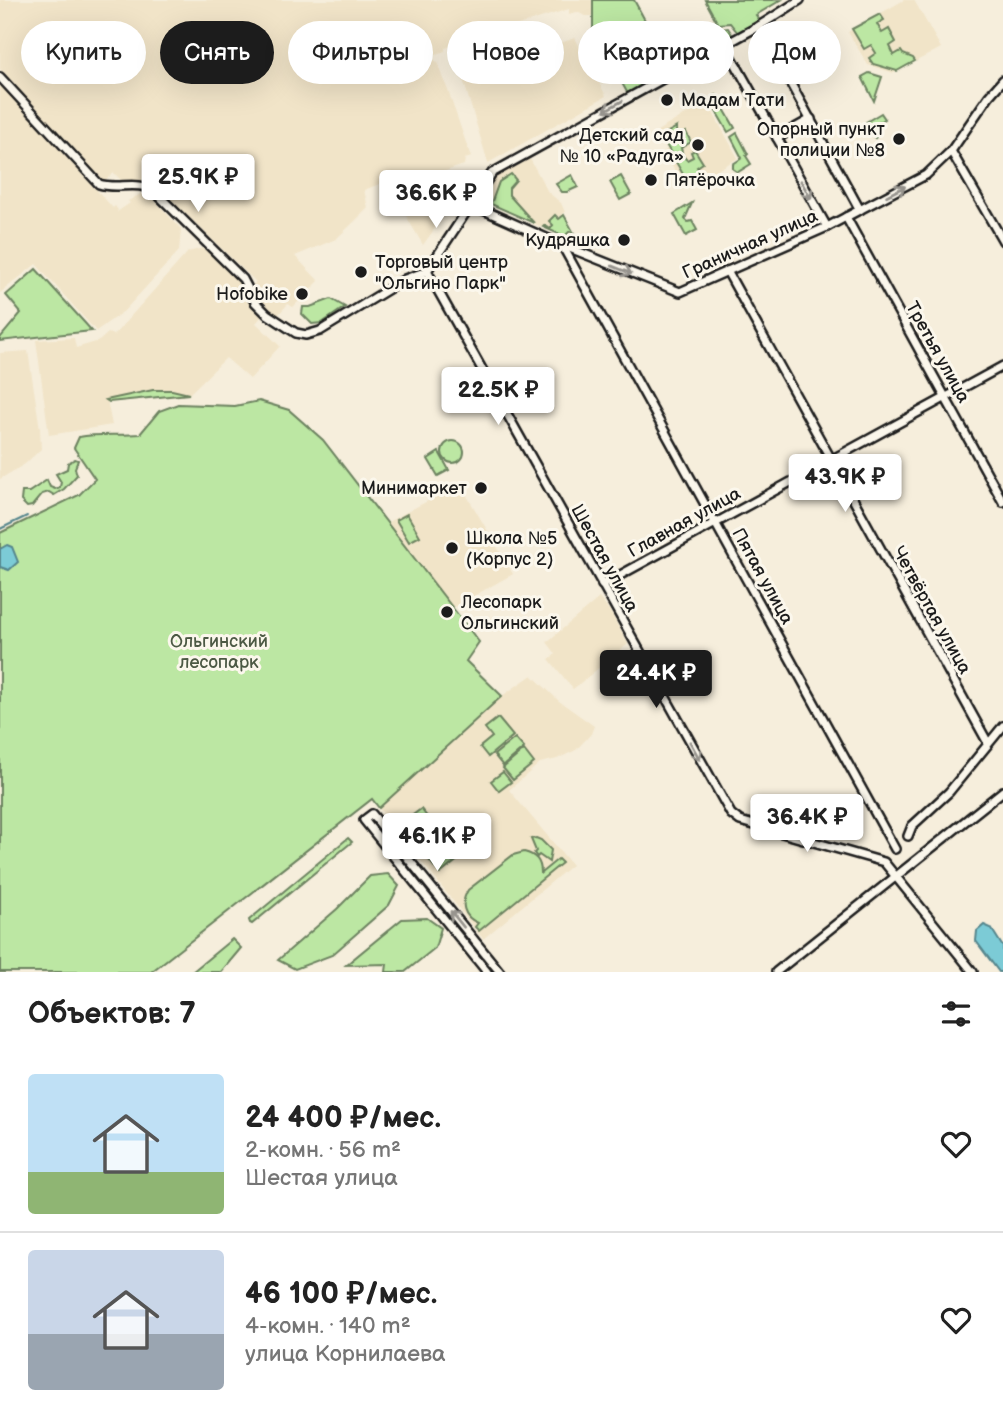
<!DOCTYPE html>
<html lang="ru">
<meta charset="utf-8">
<style>
:root{--surface:#fff;--page:#f2f2f2;--text:#222;--muted:#767676;--line:#e0e0e0;--accent:#1c1c1c}
body{margin:0;font-family:"Balsamiq Sans",sans-serif;background:var(--page);color:var(--text);height:100vh;display:flex;flex-direction:column;font-size:26px;white-space:nowrap}
*{box-sizing:border-box;margin:0}
p{font-size:23px;color:var(--muted)}
.icon{flex:none;width:38px;height:38px;fill:none;stroke:currentColor;stroke-width:2;stroke-linecap:round;stroke-linejoin:round}
.map{position:relative;height:972px;overflow:hidden}
.panel{display:flex;flex-direction:column;background:var(--surface);flex:1}
.panel>*{flex:none}
.banner{position:absolute;left:21px;top:21px;width:962px;height:63px;display:flex;gap:14px}
.price{position:absolute;translate:-50% -60px;padding:0 16px;border-radius:7px;background:#fff;color:#222;font-size:23px;line-height:46px;filter:drop-shadow(0 2px 4px #0008)}
.price::after{content:'';position:absolute;left:50%;top:42px;width:21px;height:16px;margin-left:-10px;background:inherit;clip-path:polygon(0 0,100% 0,50% 100%)}
.price.selected{background:var(--accent);color:#fff}
ul{padding:0;list-style:none}
li{display:flex;align-items:center;gap:21px;height:175px;padding:0 28px}
li+li{border-top:2px solid var(--line)}
li span{display:grid;place-items:center;flex:none;width:196px;height:140px;border-radius:7px;color:#555}
li>.icon{margin-inline-start:auto}
span .icon{width:84px;height:84px;fill:#fffc;stroke-width:1}
li b{font-size:30px}
h2{display:flex;justify-content:space-between;align-items:center;height:84px;padding:0 28px;font-size:30px}
.pill{padding:0 24px;border-radius:32px;background:var(--surface);box-shadow:0 7px 28px #0002;font-size:24px;line-height:63px}
.pill.selected{background:var(--accent);color:#fff}
.map>svg:first-child{display:block}
.built{fill:#f1e4c8}
.green{fill:#bce7a3;stroke:#6c8260;stroke-width:2}
.water{fill:#7bcbd6;stroke:#55858c;stroke-width:2}
.lines{fill:none;stroke-linecap:round;stroke-linejoin:round}
.stream{stroke:#55858c;stroke-width:2}
.minor-casing{stroke:#1c1c1c;stroke-width:12}
.minor{stroke:#fbf7ec;stroke-width:7}
.oneway{stroke:#97948e}
.poi-dot{fill:#1c1c1c;stroke:#fbf7ec;stroke-width:2.5}
.labels{text-anchor:middle;stroke-width:6;stroke-linejoin:round;paint-order:stroke}
.poi-label{font-size:18px;fill:#1c1c1c;stroke:#fbf7ec;text-anchor:start}
.street-label{font-size:18px;fill:#1c1c1c;stroke:#fbf7ec}
.park-label{font-size:18px;fill:#4c5944;stroke:#fbf7ec}
</style>
<div class="map">
<svg width="1003" height="972" viewBox="0 0 1003 972">
<rect width="100%" height="100%" fill="#f6eedc"/>
<filter id="ink" filterUnits="userSpaceOnUse"><feTurbulence type="fractalNoise" baseFrequency=".0143" numOctaves="2"/><feDisplacementMap in="SourceGraphic" scale="14" xChannelSelector="R" yChannelSelector="G"/><feConvolveMatrix kernelMatrix="1 2 1 2 8 2 1 2 1" color-interpolation-filters="sRGB"/></filter>
<g filter="url(#ink)">
<g class="built">
<path d="M0 0H593L592 16H585L577 12 569 14V9L445 48V51L433 55 434 60 438 62 471 157 465 159 464 165 399 186 395 178 364 190 368 208 354 222 336 239 295 256 319 281 293 307 288 304 277 316 250 289 256 282 160 189 144 183H124L114 173 105 180 98 179 0 69Z"/>
<path d="M904 0H914L941 48 894 73 868 65 848 32Z"/>
<path d="M575 38 606 96 488 163 462 76Z"/>
<path d="M0 84 113 208 115 206 118 210 117 212 130 203 128 201 146 191 181 229 179 251 124 311 96 331 36 264 0 293Z"/>
<path d="M707 102 738 158 685 189 664 152 667 149 657 131Z"/>
<path d="M530 159 548 192 561 203 565 212 563 213 575 235 570 240 482 200V194L495 177Z"/>
<path d="M463 175 466 185 423 245 395 197Z"/>
<path d="M207 247 242 282 243 295 262 316 256 323 280 346 250 379 226 358 189 394 172 390 107 400 112 425 49 435 36 340 74 338 76 348 99 341 108 333 114 335 188 252Z"/>
<path d="M28 351 40 429 41 449 25 464 0 479V353Z"/>
<path d="M460 484 513 574 452 608 386 523Z"/>
<path d="M599 598 609 610 628 644 573 689 549 659 556 654 547 642Z"/>
<path d="M532 675 559 701 594 726 591 734 576 750 557 759 540 763 509 790 572 865 483 939 379 808 502 696Z"/>
</g>
<g class="green">
<path d="M593 0H634L667 61 722 32 721 29 728 28 733 36 628 94 593 31Z"/>
<path d="M705 0H781L756 15 760 21 738 33 730 23 718 24Z"/>
<path d="M880 14 884 20 877 24 882 33 889 29 896 42 890 46 894 55 901 51 903 54 913 58 915 61 897 71 873 64 869 58 876 53 871 45 864 49 852 29Z"/>
<path d="M869 73 882 77 874 101 862 77Z"/>
<path d="M716 95 735 128 728 132 709 99Z"/>
<path d="M881 113 885 119 878 123 877 136 875 138 866 122Z"/>
<path d="M677 127 676 131 679 136 686 132 691 142 681 148 683 156 687 160 693 157 691 152 695 150 703 163 697 167 702 175 688 183 661 136Z"/>
<path d="M737 133 748 154 746 156 751 164 738 172 733 169V164L742 158 731 137Z"/>
<path d="M511 174 516 180 509 188V195L534 223 491 204 499 182Z"/>
<path d="M572 175 578 187 567 192H562L556 184Z"/>
<path d="M621 176 631 194 620 200 610 182Z"/>
<path d="M692 203 685 219 688 222 692 221 697 230 686 236 674 214Z"/>
<path d="M555 215 559 219 564 215 575 235 570 231 567 234 570 239 543 227 545 225 550 229 553 225 549 221Z"/>
<path d="M36 269 92 331 0 341V338L21 313 6 295Z"/>
<path d="M331 299 345 307 322 323 312 324 302 314 303 307H310Z"/>
<path d="M153 390H172L189 394 109 402 106 400Z"/>
<path d="M259 401 289 410 323 440 479 642 466 661 502 696 379 808 372 799 151 972H0V533L79 495 95 479 74 448 79 437C99 433 119 436 140 434L159 411 178 404 235 406Z"/>
<circle cx="453" cy="452" r="11"/>
<path d="M439 452 449 470 438 476 428 459Z"/>
<path d="M75 459 78 460 75 468 77 475 64 489 54 495 49 492 42 494 32 506 27 507 21 501 22 492H29L47 480 50 487 55 489 60 487 61 482 56 474 67 469 68 463Z"/>
<path d="M407 514 420 536 409 542 396 520Z"/>
<path d="M498 718 513 736 488 757 480 747 492 737 485 728Z"/>
<path d="M515 738 524 748 503 766 494 755Z"/>
<path d="M524 750 534 763 513 780 503 768Z"/>
<path d="M503 772 511 782 499 791 491 781Z"/>
<path d="M421 809 460 858 440 874 401 824Z"/>
<path d="M348 838 352 842 252 924 250 923 249 920Z"/>
<path d="M536 838 541 840 551 850 549 862 539 855 537 857 534 853 536 851 531 839Z"/>
<path d="M524 852C536 855 541 861 541 873L558 859 562 863 479 931 475 927 478 923C463 917 460 903 468 890L513 855Z"/>
<path d="M388 874 399 886 389 905 332 955 295 969 278 960 337 909 370 876Z"/>
<path d="M427 918 441 928 435 948 405 972H386L387 964 346 965 402 919Z"/>
<path d="M232 939 241 948 221 972H192Z"/>
</g>
<g class="water">
<path d="M7 545 12 547 18 562 9 570 0 567V549Z"/>
<path d="M984 925 991 928 1003 947V972H999L976 941 977 931Z"/>
</g>
<g class="lines">
<path class="stream" d="M0 529 27 516"/>
<g class="minor-casing">
<g id="minor">
<path d="M759 26 860 210"/>
<path d="M725 45 827 227"/>
<path d="M0 77 99 184C117 190 138 180 154 191L243 279 255 302 267 314 296 333 306 335 320 331 405 279 427 271"/>
<path d="M777 138 811 119"/>
<path d="M951 151 1003 241"/>
<path d="M470 204 562 245 680 292 827 227 926 175 951 151 989 96 1003 80"/>
<path d="M846 217 1003 502"/>
<path d="M562 245 895 849"/>
<path d="M427 271 731 814 740 821 884 862 973 972"/>
<path d="M427 271 492 173 759 26 800 0"/>
<path d="M727 271 988 743"/>
<path d="M602 585 1003 366"/>
<path d="M908 836 912 826 949 792 1003 726"/>
<path d="M487 972 364 820 372 814 500 972"/>
<path d="M776 972 1003 791"/>
</g>
</g>
<use href="#minor" class="minor"/>
</g>
<defs><path id="oneway-shaft" d="M-6 0H5M1.5-3L5.5 0L1.5 3" fill="none" stroke-width="1.6" stroke-linecap="round" stroke-linejoin="round" transform="scale(1.75)"/></defs>
<g class="oneway">
<use href="#oneway-shaft" transform="translate(613 106) rotate(151)"/>
<use href="#oneway-shaft" transform="translate(806 190) rotate(61)"/>
<use href="#oneway-shaft" transform="translate(896 191) rotate(-27)"/>
<use href="#oneway-shaft" transform="translate(622 270) rotate(22)"/>
<use href="#oneway-shaft" transform="translate(695 751) rotate(61)"/>
<use href="#oneway-shaft" transform="translate(457 919) rotate(-129)"/>
</g>
</g>
<g class="poi-dot">
<circle cx="667" cy="100" r="7"/>
<circle cx="899" cy="139" r="7"/>
<circle cx="698" cy="145" r="7"/>
<circle cx="651" cy="180" r="7"/>
<circle cx="624" cy="240" r="7"/>
<circle cx="361" cy="272" r="7"/>
<circle cx="302" cy="294" r="7"/>
<circle cx="481" cy="488" r="7"/>
<circle cx="452" cy="548" r="7"/>
<circle cx="447" cy="612" r="7"/>
</g>
<g class="labels">
<g class="poi-label">
<text x="681" y="106">Мадам Тати</text>
<text x="885" y="135" text-anchor="end">Опорный пункт<tspan x="885" dy="21">полиции №8</tspan></text>
<text x="684" y="141" text-anchor="end">Детский сад<tspan x="684" dy="21">№ 10 «Радуга»</tspan></text>
<text x="665" y="186">Пятёрочка</text>
<text x="610" y="246" text-anchor="end">Кудряшка</text>
<text x="375" y="268">Торговый центр<tspan x="375" dy="21">"Ольгино Парк"</tspan></text>
<text x="288" y="300" text-anchor="end">Hofobike</text>
<text x="467" y="494" text-anchor="end">Минимаркет</text>
<text x="466" y="544">Школа №5<tspan x="466" dy="21">(Корпус 2)</tspan></text>
<text x="461" y="608">Лесопарк<tspan x="461" dy="21">Ольгинский</tspan></text>
</g>
<g class="street-label">
<text transform="translate(750 244) rotate(-24)" y="6">Граничная улица</text>
<text transform="translate(938 352) rotate(61)" y="6">Третья улица</text>
<text transform="translate(684 522) rotate(-29)" y="6">Главная улица</text>
<text transform="translate(605 558) rotate(61)" y="6">Шестая улица</text>
<text transform="translate(763 576) rotate(61)" y="6">Пятая улица</text>
<text transform="translate(932 610) rotate(61)" y="6">Четвёртая улица</text>
</g>
<g class="park-label">
<text x="219" y="647">Ольгинский<tspan x="219" dy="21">лесопарк</tspan></text>
</g>
</g>
</svg>
<b class="price" style="left:198px;top:214px">25.9K ₽</b>
<b class="price" style="left:436px;top:230px">36.6K ₽</b>
<b class="price" style="left:498px;top:427px">22.5K ₽</b>
<b class="price" style="left:845px;top:514px">43.9K ₽</b>
<b class="price selected" style="left:656px;top:710px">24.4K ₽</b>
<b class="price" style="left:807px;top:854px">36.4K ₽</b>
<b class="price" style="left:437px;top:873px">46.1K ₽</b>
<div class="banner">
<a class="pill">Купить</a>
<a class="pill selected">Снять</a>
<a class="pill">Фильтры</a>
<a class="pill">Новое</a>
<a class="pill">Квартира</a>
<a class="pill">Дом</a>
</div>
</div>
<section class="panel">
<h2>Объектов: 7<svg class="icon" aria-label="filters" viewBox="0 0 24 24"><path d="M4 7h16M4 17h16"/><circle cx="9" cy="7" r="2"/><circle cx="15" cy="17" r="2"/></svg></h2>
<ul>
<li><span style="background:linear-gradient(#bfe0f5 70%,#8fb573 0)"><svg class="icon" aria-label="home" viewBox="0 0 24 24"><path d="M3 11l9-7 9 7M6 9v11h12V9"/></svg></span><div><b>24 400 ₽/мес.</b><p>2-комн. · 56 m²</p><p>Шестая улица</p></div><svg class="icon" aria-label="heart" viewBox="0 0 24 24"><path d="M12 20l-8-8c-3-5 5-10 8-4 3-6 11-1 8 4z"/></svg></li>
<li><span style="background:linear-gradient(#c9d6e8 60%,#9aa5b1 0)"><svg class="icon" aria-label="home" viewBox="0 0 24 24"><path d="M3 11l9-7 9 7M6 9v11h12V9"/></svg></span><div><b>46 100 ₽/мес.</b><p>4-комн. · 140 m²</p><p>улица Корнилаева</p></div><svg class="icon" aria-label="heart" viewBox="0 0 24 24"><path d="M12 20l-8-8c-3-5 5-10 8-4 3-6 11-1 8 4z"/></svg></li>
</ul>
</section>
